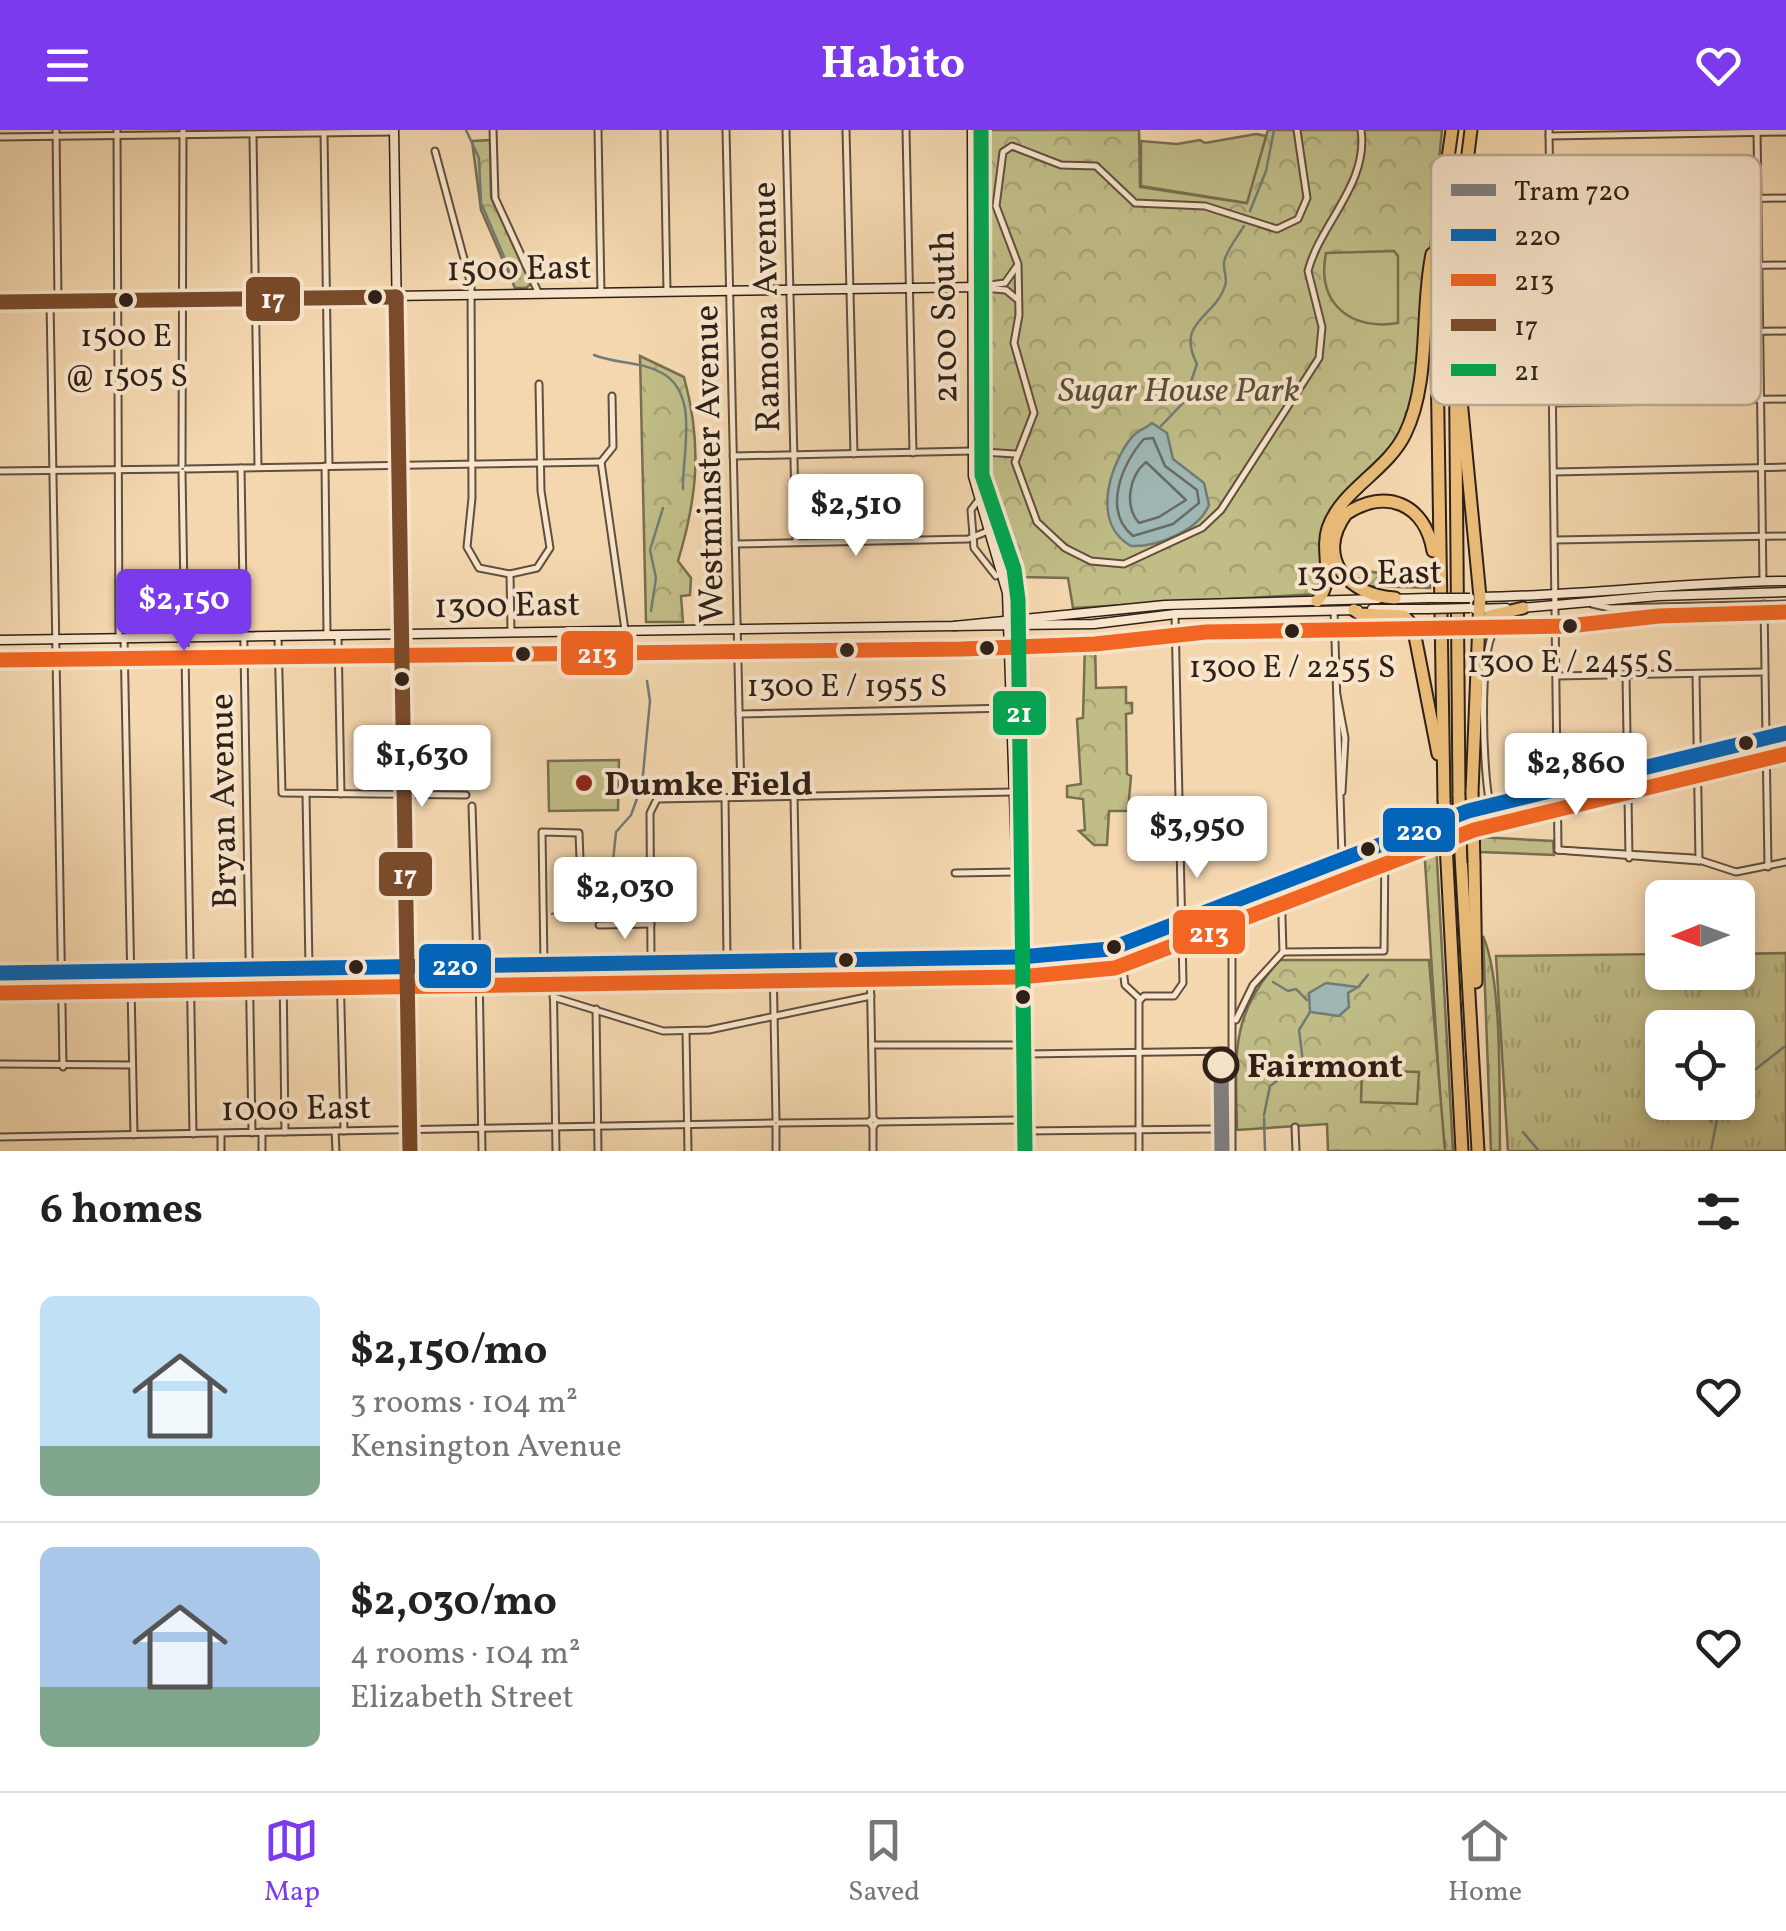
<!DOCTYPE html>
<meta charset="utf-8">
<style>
:root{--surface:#fff;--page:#f2f2f2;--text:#222;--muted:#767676;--line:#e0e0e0;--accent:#7c3aed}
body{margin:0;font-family:Vollkorn,serif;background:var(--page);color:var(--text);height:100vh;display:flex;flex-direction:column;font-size:38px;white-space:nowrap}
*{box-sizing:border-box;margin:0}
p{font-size:32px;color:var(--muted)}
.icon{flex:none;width:55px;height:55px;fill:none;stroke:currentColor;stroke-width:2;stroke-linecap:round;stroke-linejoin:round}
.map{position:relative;height:1021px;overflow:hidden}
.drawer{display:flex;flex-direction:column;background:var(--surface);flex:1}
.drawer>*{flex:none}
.needle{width:65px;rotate:269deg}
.fabs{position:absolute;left:1645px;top:750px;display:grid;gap:20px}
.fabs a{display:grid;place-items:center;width:110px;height:110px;border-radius:15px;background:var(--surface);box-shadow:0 5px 15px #0003;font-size:50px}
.price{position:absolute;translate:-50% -85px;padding:0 22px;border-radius:10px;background:#fff;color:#222;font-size:32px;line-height:65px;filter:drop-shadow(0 2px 5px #0008)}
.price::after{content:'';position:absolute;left:50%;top:60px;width:30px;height:22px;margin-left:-15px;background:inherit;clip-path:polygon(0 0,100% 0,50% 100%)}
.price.on{background:var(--accent);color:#fff}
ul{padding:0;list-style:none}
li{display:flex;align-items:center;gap:30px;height:250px;padding:0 40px}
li+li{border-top:2px solid var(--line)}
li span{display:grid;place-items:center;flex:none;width:280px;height:200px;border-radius:15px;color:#555}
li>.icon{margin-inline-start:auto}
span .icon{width:120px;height:120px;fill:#fffc;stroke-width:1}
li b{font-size:42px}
h2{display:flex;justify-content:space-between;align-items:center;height:120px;padding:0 40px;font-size:42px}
header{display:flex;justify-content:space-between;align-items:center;height:130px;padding:0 40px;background:var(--accent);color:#fff;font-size:45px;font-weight:700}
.dock{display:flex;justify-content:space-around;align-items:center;height:140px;border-top:2px solid var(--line);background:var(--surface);font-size:28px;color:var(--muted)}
.dock a{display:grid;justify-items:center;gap:5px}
.dock .on{color:var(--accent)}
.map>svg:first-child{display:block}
.grass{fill:url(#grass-tufts);stroke:#786e50;stroke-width:2.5;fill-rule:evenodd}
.park{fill:url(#park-crowns);stroke:#786e50;stroke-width:2.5}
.garden{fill:url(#garden-furrows);stroke:#786e50;stroke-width:2.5}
.pitch{fill:#c0bd87;stroke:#786e50;stroke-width:2.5}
.water{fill:#9fb7b4;stroke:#727b76;stroke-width:2.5}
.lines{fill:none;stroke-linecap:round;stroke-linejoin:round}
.shore{stroke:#676c66;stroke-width:2.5}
.stream{stroke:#727b76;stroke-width:2.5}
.street-casing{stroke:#604e3e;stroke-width:9}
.secondary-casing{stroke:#2f2018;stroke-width:11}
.highway-casing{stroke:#2f2018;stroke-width:15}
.street{stroke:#f8e5cb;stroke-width:5}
.secondary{stroke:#f8e5cb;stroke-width:8}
.highway{stroke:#eabc78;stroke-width:11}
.tram{stroke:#2f2018;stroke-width:2.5}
.secondary-bridge-casing{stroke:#2f2018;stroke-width:11;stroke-linecap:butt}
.highway-bridge-casing{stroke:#2f2018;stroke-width:15;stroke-linecap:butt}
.secondary-bridge{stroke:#f8e5cb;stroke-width:8}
.highway-bridge{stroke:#eabc78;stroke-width:11}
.bus-1-casing{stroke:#f8e5cb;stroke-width:22}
.bus-2-casing{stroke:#f8e5cb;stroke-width:22}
.bus-3-casing{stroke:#f8e5cb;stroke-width:22}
.bus-4-casing{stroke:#f8e5cb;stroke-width:22}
.bus-1{stroke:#0065bd;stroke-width:15}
.bus-2{stroke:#f26522;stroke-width:15}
.bus-3{stroke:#7a4b2a;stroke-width:15}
.bus-4{stroke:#00a651;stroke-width:15}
.tram-1-casing{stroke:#f8e5cb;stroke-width:22}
.tram-1{stroke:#808080;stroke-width:15}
.bus-dot{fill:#2f2018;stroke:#f8e5cb;stroke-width:4}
.poi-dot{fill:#8f2418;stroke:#f8e5cb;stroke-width:4}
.stop-dot{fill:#f8e5cb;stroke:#2f2018;stroke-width:5}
.labels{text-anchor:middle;stroke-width:8;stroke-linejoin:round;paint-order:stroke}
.bus-label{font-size:32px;fill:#2f2018;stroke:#f8e5cb}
.street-label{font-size:35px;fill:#2f2018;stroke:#f8e5cb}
.park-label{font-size:35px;font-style:italic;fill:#5a4f39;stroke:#f8e5cb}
.poi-label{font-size:35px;font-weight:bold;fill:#2f2018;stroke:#f8e5cb;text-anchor:start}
.stop-label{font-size:35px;font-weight:bold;fill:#2f2018;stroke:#f8e5cb;text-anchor:start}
.key{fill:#f8e5cb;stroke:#bcaa95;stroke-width:2.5}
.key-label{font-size:28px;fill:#2f2018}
.line-badge{stroke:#f8e5cb;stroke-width:4}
.badge-label{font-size:28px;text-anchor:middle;font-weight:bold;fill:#fff}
</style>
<header><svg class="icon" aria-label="menu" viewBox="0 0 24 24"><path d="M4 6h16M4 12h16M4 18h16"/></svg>Habito<svg class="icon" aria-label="heart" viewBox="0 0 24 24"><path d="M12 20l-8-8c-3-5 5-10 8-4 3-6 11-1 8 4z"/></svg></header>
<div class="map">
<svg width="1786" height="1021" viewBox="0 0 1786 1021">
<defs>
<pattern id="grass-tufts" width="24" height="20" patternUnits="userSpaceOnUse" patternTransform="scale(2.5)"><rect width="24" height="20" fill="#c0bd87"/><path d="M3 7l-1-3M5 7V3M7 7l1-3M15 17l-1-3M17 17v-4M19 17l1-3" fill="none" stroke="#a5a274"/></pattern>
<pattern id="park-crowns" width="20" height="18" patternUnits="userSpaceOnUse" patternTransform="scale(2.5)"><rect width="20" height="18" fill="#c0bd87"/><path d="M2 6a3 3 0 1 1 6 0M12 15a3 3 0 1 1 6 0" fill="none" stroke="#a5a274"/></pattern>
<pattern id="garden-furrows" width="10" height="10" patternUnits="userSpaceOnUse" patternTransform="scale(2.5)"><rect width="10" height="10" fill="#c0bd87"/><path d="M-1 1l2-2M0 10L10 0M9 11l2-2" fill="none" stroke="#a5a274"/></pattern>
</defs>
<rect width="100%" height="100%" fill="#f4d7af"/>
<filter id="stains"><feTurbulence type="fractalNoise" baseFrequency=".002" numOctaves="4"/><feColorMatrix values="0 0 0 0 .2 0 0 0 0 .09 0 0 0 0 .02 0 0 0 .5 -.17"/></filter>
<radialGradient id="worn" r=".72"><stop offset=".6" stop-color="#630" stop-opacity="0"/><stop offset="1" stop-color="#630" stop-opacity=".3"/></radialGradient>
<g class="grass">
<path d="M1436 712 1453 1021H1445L1442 996 1424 716Z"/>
<path d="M1483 806C1503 852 1499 964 1500 1021H1491Z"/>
<path d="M1786 823V1021H1508L1496 826 1662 824V842H1738V824ZM1662 898H1738V972H1662Z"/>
</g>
<g class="park">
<path d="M986 0H1139L1140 57 1246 73 1268 0H1442L1414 277C1407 290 1401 307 1391 318 1352 366 1310 378 1325 449L1316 464 1073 478 1068 448 1020 447 987 348 982 104Z"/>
<path d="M490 10 491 67 531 154 526 158H515L481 80 472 11Z"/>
<path d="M640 226 684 247C702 313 698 365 678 431L691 448 690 465 681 466 683 492H646Z"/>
<path d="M1095 511 1096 558 1126 557V573H1132V583L1126 584 1127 644 1131 646 1128 681H1109L1107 715H1094L1079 701 1085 700 1083 669 1067 667V656L1081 654 1077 589 1083 588 1085 512Z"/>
<path d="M1478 707 1553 711 1554 725 1480 722Z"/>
<path d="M1280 830H1429L1445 1021H1328L1327 994 1237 1000C1236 929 1228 885 1280 830Z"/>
</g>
<path class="garden" d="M1429 438 1430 458 1370 456 1349 445 1362 450 1366 441 1393 445Z"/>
<g class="pitch">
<path d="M1256 4 1266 6 1247 73 1141 56V11L1177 14 1200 10 1205 13Z"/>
<path d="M1394 121 1398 126V193C1351 201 1316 174 1326 123Z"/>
<path d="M619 630 618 680 549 681 548 631Z"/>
<path d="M1362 940 1419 942 1417 974 1361 972Z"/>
</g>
<g class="water">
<path d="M1152 293 1167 303 1173 329 1204 353 1209 375C1198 401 1157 417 1131 416 1091 394 1109 335 1132 307 1138 300 1145 299 1152 293Z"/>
<path d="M1326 853 1358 857 1348 863 1349 877 1339 886 1310 882 1309 863Z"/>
</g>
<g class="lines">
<g class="shore">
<path d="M1153 308 1165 336 1197 360 1199 373 1173 394 1133 406C1102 381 1122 333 1144 309Z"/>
<path d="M1146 332 1186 370 1159 387 1139 393C1124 376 1129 346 1146 332Z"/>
</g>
<g class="stream">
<path d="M466 0 479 28 481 73 514 150"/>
<path d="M1250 81 1266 41 1274 0"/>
<path d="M594 225C616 234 641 231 662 243 700 264 682 323 683 359"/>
<path d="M1161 296 1184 272 1197 234C1175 191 1215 188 1225 156 1228 148 1223 141 1224 132 1226 121 1238 106 1244 96"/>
<path d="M651 481 656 448 650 420 663 378"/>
<path d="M552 784 584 773 612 741 616 702 631 685 642 655 650 571 647 551"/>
<path d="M1273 852 1288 861 1296 859 1307 870"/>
<path d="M1358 857 1368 845"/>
<path d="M1651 915 1662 932"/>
<path d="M1738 953 1784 917"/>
<path d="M1692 972 1712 992"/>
<path d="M1264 985 1270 956 1303 932 1299 900 1310 882"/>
<path d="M1264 988 1265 1020"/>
<path d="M1523 1002 1539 1021"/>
<path d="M1711 1021 1720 972"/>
</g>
<g class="street-casing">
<g id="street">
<path d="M56 0 58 171"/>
<path d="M117 0 119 506"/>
<path d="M493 0 495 68 539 164"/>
<path d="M598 0 601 163"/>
<path d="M664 0 667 162"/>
<path d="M726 0 741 667"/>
<path d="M786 0 796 412"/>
<path d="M846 0 854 324"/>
<path d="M906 0 913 323"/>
<path d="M1297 0 1307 68 1298 89 1277 99 1205 76 1135 73 1096 36 1061 35 1012 16 1003 22 996 76 1018 134 1019 185 1014 213 1034 283 1015 332 1037 392 1065 418 1091 431 1124 434 1202 398 1221 380 1319 228 1322 197 1308 141C1320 94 1369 53 1361 0"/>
<path d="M1549 0 1558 720"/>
<path d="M1757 0 1763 452"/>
<path d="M324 4 329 336"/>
<path d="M253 6 258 337"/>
<path d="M1549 6 1786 2"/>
<path d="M0 7 394 2"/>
<path d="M435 21 471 155 472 368 467 417 479 438 510 444"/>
<path d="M1550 72 1786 68"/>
<path d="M1551 139 1786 135"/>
<path d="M982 156 1005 153 1017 136"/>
<path d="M982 158 1006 160 1017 169"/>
<path d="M50 171 63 937"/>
<path d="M1552 205 1786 201"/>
<path d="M1553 273 1786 269"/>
<path d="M983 322 1015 324"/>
<path d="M733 326 972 321"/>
<path d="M601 332 625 500"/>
<path d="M601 332 613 317 612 266"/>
<path d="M182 336 183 0"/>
<path d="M325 336 327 503"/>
<path d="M241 338 252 1003"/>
<path d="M186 339 601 332"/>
<path d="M0 341 179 339"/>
<path d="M182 342 193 1004"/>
<path d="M1554 342 1786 337"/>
<path d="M977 372 971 380 974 418 996 446"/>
<path d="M1555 410 1786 406"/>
<path d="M735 414 968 409 998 397"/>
<path d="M1592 474 1610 478 1786 474"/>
<path d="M1764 474 1768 737"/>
<path d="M1334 480 1342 727"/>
<path d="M511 501 510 444 537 438 550 418 541 361 539 254"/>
<path d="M278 507 282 663 466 665"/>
<path d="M338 507 341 664"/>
<path d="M124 508 134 1005"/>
<path d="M1696 544 1699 731"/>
<path d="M1626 545 1629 728"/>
<path d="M1557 546 1764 542"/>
<path d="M1337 565 1345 608 1342 662"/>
<path d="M739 584 1011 578"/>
<path d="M306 664 309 838"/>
<path d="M794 666 797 828"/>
<path d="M725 667 727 829"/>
<path d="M1490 675C1483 642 1478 524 1495 499"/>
<path d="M472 676 477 833"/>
<path d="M1558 720 1693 728 1736 742 1786 732"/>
<path d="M1558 720 1699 731"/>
<path d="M955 743 1016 742"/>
<path d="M1232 773V1021"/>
<path d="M599 795 651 794"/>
<path d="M1120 815 1125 855 1140 869"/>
<path d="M1283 822 1384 821 1385 713"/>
<path d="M651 830 650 683 657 669 1012 662"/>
<path d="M870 830 873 988 869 992 873 997 877 992 873 988"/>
<path d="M773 831 776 990"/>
<path d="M544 835 542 702 579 703 581 755"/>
<path d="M553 835 556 1021"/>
<path d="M479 836 482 1021"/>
<path d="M340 837 344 1001"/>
<path d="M283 838 285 1002"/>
<path d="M553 867 663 901 709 900 871 866"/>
<path d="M596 879 598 1021"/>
<path d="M1236 890 1253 855 1283 822 1281 754"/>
<path d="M686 901 688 1021"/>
<path d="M872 915H1021"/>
<path d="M1025 924 1232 921"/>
<path d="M0 934 131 935"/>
<path d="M877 992 1019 990"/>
<path d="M779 993 869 992"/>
<path d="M776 996V1021"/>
<path d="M873 997V1021"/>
<path d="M1295 997 1296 1021"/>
<path d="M335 1001 336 1021"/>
<path d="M1024 1001 1211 999"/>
<path d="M262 1002V1021"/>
<path d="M221 1004V1021"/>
<path d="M0 1007 773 993"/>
<path d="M1139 1021V871L1144 866H1174L1183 853 1175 485"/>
</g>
</g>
<g class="secondary-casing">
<g id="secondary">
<path d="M394 0 410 1021"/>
<path d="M972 0 973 346 1007 463 1022 898 1020 1021"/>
<path d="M981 0 982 337 987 369 1018 455 1019 647"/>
<path d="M0 172 980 157"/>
<path d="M1480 467C1582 466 1683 452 1786 451"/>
<path d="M1392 469 1428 468"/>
<path d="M1520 478 1658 466 1786 462"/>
<path d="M1372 479H1427"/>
<path d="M1475 479 1506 478"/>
<path d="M954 496 1094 494 1175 484 1358 480"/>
<path d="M0 510 954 496 1165 475 1378 469"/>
<path d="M1468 681 1786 603"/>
<path d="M1020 787 1021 696"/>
<path d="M0 843 1090 823 1446 689"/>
</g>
</g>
<g class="highway-casing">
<g id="highway">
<path d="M1461 270 1480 467 1472 662"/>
<path d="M1395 468C1349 466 1314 428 1346 384 1386 357 1425 374 1433 421"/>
<path d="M1317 471C1336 450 1320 423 1328 398 1341 360 1387 341 1405 304 1431 251 1420 181 1432 124"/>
<path d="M1354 480 1360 484 1404 486 1413 496 1438 624"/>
<path d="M1484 501 1490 486 1523 478"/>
<path d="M1459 666 1455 187 1457 110 1471 0"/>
<path d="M1444 670 1436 165 1439 90 1452 0"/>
<path d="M1460 708 1478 1021"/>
<path d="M1446 713 1462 1021"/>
<path d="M1474 733 1476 852"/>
</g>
</g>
<use href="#street" class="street"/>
<use href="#secondary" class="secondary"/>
<use href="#highway" class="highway"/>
<path class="tram" d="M1222 989 1224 930"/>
<g class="secondary-bridge-casing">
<g id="secondary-bridge">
<path d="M1428 468H1470"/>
<path d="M1427 479 1470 478"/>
</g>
</g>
<g class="highway-bridge-casing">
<g id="highway-bridge">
<path d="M1472 662 1474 733"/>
<path d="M1459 666 1460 708"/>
<path d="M1444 670 1446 713"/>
</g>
</g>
<use href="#secondary-bridge" class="secondary-bridge"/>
<use href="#highway-bridge" class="highway-bridge"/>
<g class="bus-1-casing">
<path id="bus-1" d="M0 843 1020 827 1110 819 1468 681 1786 603"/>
</g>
<g class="bus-2-casing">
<g id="bus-2">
<path d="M0 530 962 519 1095 514 1206 502 1568 496 1659 486 1786 482"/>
<path d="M0 863 1020 847 1115 838 1474 700 1786 624"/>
</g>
</g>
<g class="bus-3-casing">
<g id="bus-3">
<path d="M396 167 410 1021"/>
<path d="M0 172 396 167"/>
</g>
</g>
<g class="bus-4-casing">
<path id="bus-4" d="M981 0 982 345 1014 439 1018 470 1025 1021"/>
</g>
<use href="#bus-1" class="bus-1"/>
<use href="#bus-2" class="bus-2"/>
<use href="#bus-3" class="bus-3"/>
<use href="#bus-4" class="bus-4"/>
<g class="tram-1-casing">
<path id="tram-1" d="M1221 935 1222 1021"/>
</g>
<use href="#tram-1" class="tram-1"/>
</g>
<g class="bus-dot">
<circle cx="375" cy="167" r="9"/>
<circle cx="126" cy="170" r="9"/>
<circle cx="1570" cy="496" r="9"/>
<circle cx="1292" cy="501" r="9"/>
<circle cx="987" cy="518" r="9"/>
<circle cx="847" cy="520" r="9"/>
<circle cx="523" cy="524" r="9"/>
<circle cx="402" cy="549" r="9"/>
<circle cx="1746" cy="613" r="9"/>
<circle cx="1368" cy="719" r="9"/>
<circle cx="1114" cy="817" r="9"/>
<circle cx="846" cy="830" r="9"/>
<circle cx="356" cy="837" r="9"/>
<circle cx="1023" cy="867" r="9"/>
</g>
<circle class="poi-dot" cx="584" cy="653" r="10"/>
<circle class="stop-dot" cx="1221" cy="935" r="16"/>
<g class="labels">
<g class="bus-label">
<text x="126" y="216">1500 E<tspan x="126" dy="40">@ 1505 S</tspan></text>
<text x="1570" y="542">1300 E / 2455 S</text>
<text x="1292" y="547">1300 E / 2255 S</text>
<text x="847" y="566">1300 E / 1955 S</text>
</g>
<g class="street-label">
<text transform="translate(519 137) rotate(-1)" y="12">1500 East</text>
<text transform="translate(765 177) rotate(-91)" y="12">Ramona Avenue</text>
<text transform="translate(943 187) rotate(-91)" y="12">2100 South</text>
<text transform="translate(708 334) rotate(-91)" y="12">Westminster Avenue</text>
<text transform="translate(1369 442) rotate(-1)" y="12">1300 East</text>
<text transform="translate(507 474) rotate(-1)" y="12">1300 East</text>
<text transform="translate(222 671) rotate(-91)" y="12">Bryan Avenue</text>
<text transform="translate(296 977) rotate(-1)" y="12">1000 East</text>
</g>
<g class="park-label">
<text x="1179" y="271">Sugar House Park</text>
</g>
<g class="poi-label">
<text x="604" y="665">Dumke Field</text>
</g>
<g class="stop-label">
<text x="1247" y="947">Fairmont</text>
</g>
</g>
<rect x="1431" y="25" width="330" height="250" rx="15" class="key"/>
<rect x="1451" y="54" width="45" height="12" fill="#808080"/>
<rect x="1451" y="99" width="45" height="12" fill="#0065bd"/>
<rect x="1451" y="144" width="45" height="12" fill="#f26522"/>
<rect x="1451" y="189" width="45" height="12" fill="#7a4b2a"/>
<rect x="1451" y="234" width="45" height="12" fill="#00a651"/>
<g class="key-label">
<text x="1514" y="70">Tram 720</text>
<text x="1514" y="115">220</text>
<text x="1514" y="160">213</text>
<text x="1514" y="205">17</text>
<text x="1514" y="250">21</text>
</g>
<g class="line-badge">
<rect x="244" y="145" width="58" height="48" rx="10" fill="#7a4b2a"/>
<rect x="559" y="499" width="76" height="48" rx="10" fill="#f26522"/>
<rect x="991" y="559" width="57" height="48" rx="10" fill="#00a651"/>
<rect x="1381" y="676" width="76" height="48" rx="10" fill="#0065bd"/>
<rect x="377" y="720" width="57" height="48" rx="10" fill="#7a4b2a"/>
<rect x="1171" y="778" width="76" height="48" rx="10" fill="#f26522"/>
<rect x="417" y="812" width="76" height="48" rx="10" fill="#0065bd"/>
</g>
<g class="badge-label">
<text x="273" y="178">17</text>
<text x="597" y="533">213</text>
<text x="1019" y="592">21</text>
<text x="1419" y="710">220</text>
<text x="405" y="754">17</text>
<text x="1209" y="812">213</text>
<text x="455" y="845">220</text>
</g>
<rect width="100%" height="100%" filter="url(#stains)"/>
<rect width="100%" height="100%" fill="url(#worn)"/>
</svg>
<div class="fabs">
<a><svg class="needle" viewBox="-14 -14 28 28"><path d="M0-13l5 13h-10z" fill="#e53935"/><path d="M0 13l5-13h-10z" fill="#767676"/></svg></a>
<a><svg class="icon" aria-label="locate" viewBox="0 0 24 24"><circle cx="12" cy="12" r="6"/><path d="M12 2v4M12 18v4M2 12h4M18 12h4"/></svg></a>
</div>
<b class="price" style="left:856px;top:429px">$2,510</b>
<b class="price on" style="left:184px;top:524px">$2,150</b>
<b class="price" style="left:422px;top:680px">$1,630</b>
<b class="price" style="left:1576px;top:688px">$2,860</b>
<b class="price" style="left:1197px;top:751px">$3,950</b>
<b class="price" style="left:625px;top:812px">$2,030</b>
</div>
<section class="drawer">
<h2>6 homes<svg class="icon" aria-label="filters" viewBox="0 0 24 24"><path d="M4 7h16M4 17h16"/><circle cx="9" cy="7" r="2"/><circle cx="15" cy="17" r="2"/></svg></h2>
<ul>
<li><span style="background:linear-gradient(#bfe0f5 75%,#7fa58c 0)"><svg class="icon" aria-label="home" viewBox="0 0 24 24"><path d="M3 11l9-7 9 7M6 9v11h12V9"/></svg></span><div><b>$2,150/mo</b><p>3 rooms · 104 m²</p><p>Kensington Avenue</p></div><svg class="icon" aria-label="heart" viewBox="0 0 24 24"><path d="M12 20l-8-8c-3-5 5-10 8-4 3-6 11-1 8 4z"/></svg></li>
<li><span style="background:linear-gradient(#a9c7e8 70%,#7fa58c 0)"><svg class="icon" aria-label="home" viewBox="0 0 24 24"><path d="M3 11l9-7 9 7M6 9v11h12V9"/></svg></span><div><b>$2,030/mo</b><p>4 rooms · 104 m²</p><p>Elizabeth Street</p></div><svg class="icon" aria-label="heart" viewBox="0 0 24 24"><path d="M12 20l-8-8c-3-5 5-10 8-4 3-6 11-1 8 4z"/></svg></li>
</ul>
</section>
<nav class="dock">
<a class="on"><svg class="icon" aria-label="map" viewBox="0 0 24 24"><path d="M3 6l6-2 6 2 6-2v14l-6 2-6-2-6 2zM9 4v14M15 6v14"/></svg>Map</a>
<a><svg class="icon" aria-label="saved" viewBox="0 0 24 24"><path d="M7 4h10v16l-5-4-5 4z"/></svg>Saved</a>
<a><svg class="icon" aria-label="home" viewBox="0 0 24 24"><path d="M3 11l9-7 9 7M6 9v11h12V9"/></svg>Home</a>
</nav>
